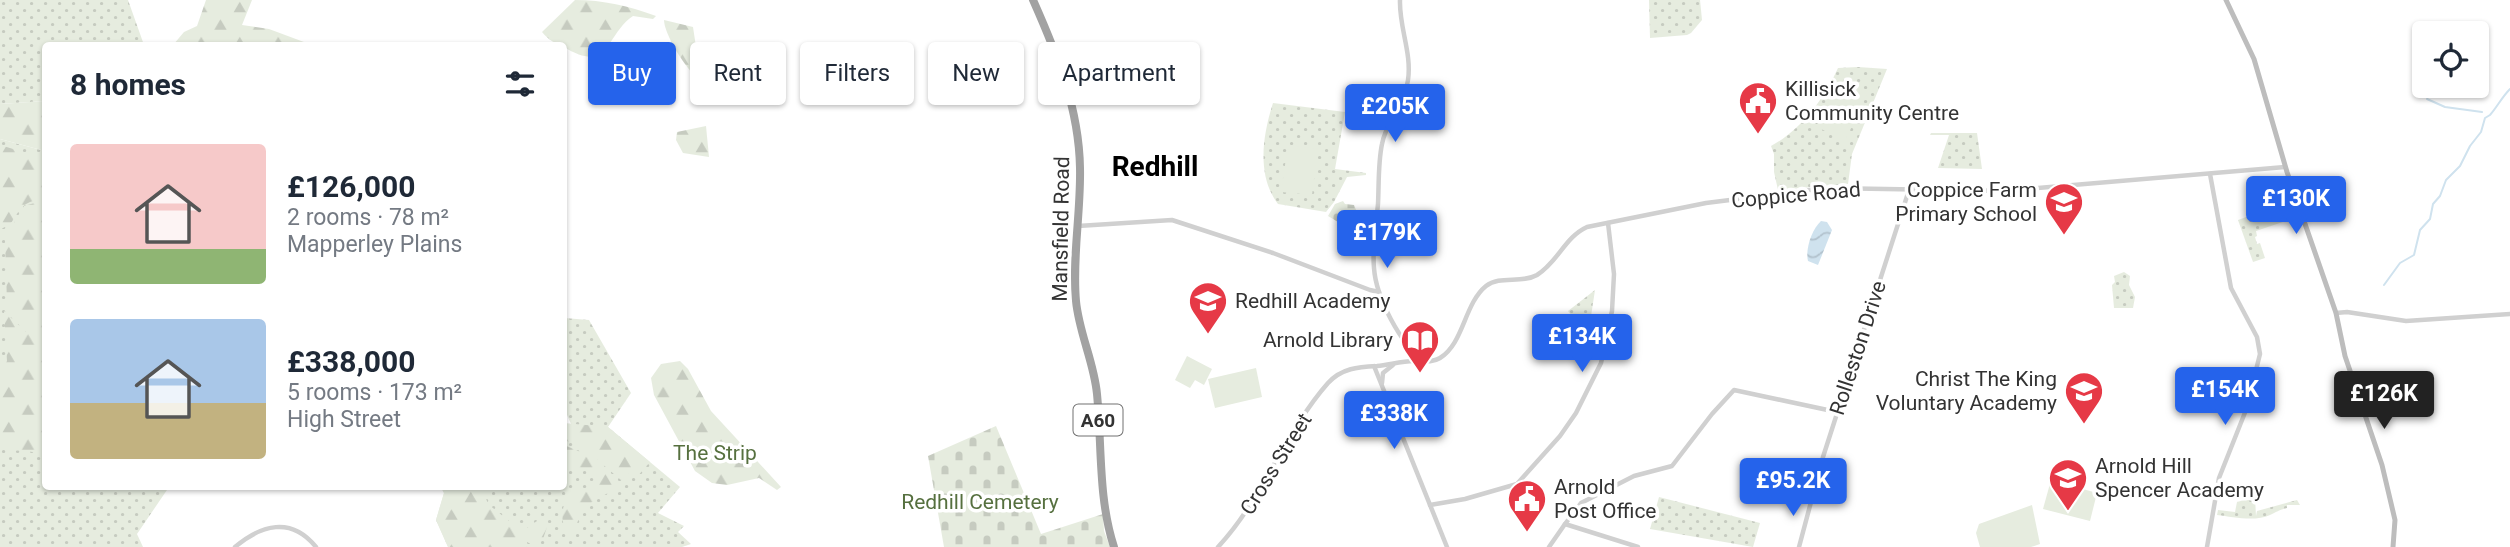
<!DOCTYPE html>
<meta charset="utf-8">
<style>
:root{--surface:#fff;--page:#f2f2f3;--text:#1f2937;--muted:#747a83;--accent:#2563eb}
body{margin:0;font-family:Roboto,sans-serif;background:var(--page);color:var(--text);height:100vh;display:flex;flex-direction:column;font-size:26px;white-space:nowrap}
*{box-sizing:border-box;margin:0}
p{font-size:23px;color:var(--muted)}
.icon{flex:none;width:38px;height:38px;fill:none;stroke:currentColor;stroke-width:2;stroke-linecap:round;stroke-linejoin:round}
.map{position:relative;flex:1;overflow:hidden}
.panel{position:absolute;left:42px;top:42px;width:525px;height:448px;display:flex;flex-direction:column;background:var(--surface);border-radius:7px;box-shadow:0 2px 5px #0004}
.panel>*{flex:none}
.banner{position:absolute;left:588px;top:42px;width:665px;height:63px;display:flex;gap:14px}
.tools{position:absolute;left:2412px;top:21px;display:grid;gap:14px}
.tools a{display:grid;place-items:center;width:77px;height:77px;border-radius:7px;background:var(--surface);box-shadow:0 2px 5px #0004;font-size:35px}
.price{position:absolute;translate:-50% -60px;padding:0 16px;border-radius:7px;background:var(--accent);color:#fff;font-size:23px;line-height:46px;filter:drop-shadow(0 2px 4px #0008)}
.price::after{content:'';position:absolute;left:50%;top:42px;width:21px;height:16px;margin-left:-10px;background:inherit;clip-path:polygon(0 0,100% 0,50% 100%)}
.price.on{background:#222;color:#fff}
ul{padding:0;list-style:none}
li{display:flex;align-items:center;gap:21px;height:175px;padding:0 28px}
li span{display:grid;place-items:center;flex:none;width:196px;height:140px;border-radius:7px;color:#555}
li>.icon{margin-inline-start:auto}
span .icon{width:84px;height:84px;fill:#fffc;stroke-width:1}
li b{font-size:30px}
h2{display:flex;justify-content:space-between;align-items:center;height:84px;padding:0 28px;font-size:30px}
.chip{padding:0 24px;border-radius:7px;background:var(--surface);box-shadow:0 2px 5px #0004;font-size:24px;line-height:63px}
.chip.on{background:var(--accent);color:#fff}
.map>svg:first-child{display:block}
.green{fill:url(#green-dots)}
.forest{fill:url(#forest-firs)}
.cemetery{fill:url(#cemetery-stones)}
.pitch{fill:#e6ecdf}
.water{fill:url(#water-waves)}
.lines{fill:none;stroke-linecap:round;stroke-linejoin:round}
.stream{stroke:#cfe2ee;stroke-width:2}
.tertiary{stroke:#d0d0d0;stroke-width:4.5}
.secondary{stroke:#bdbdbd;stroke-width:5}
.trunk{stroke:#a2a2a2;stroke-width:8}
.labels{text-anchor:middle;stroke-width:7;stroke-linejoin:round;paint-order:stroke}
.shield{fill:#fff;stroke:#707070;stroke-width:2}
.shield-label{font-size:19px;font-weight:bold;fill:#333}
.poi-label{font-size:21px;fill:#333;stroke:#fff;text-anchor:start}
.street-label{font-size:21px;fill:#333;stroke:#fff}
.park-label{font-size:21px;fill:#56703f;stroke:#fff}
.district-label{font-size:28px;font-weight:bold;fill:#000;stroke:#fff}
</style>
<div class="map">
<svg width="2510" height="547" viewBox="0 0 2510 547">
<defs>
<pattern id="green-dots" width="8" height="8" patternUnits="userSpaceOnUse" patternTransform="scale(1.75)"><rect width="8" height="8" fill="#e6ecdf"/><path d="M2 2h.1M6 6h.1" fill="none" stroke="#c6cbc0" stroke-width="1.8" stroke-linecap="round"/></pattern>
<pattern id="forest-firs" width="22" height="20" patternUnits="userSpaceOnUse" patternTransform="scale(1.75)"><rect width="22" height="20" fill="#e6ecdf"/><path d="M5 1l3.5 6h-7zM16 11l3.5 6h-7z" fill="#c6cbc0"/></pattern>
<pattern id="cemetery-stones" width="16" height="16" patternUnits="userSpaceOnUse" patternTransform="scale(1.75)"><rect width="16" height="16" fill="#e6ecdf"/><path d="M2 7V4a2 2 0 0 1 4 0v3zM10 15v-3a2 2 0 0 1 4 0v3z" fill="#c6cbc0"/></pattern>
<pattern id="water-waves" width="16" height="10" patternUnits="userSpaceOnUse" patternTransform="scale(1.75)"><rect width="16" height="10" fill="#cfe2ee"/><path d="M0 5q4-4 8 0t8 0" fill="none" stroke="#b2c2cd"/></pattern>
</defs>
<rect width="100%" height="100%" fill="#fff"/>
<g class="green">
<path d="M0 0H128L144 45 46 46 45 101 0 104Z"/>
<path d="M1649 0H1700L1702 20 1691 33 1687 35 1650 38Z"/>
<path d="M1858 67 1887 69 1852 154 1848 184 1778 190 1774 172V154L1771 146C1801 130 1824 99 1838 68Z"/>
<path d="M1273 103 1345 112 1335 169 1366 173V175L1347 177 1334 202 1326 212 1278 204C1256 175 1263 134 1273 103Z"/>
<path d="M1931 133H1977L1982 169 1938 168 1949 135H1930Z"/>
<path d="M0 139 45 151 46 486 169 487 137 534 143 547H0Z"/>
<path d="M2293 200 2298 217 2256 231 2257 236 2255 237 2257 244 2260 243 2265 258 2253 262 2238 220Z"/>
<path d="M2124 272 2130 276 2129 285 2135 297 2133 308H2114L2112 285 2115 282 2114 276Z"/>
<path d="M1595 290 1588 336 1568 311Z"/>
<path d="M564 318 589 320 631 393 608 427 680 487 658 513 684 526 678 532 691 544 682 547H448L436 520 444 493 441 487 564 486V440L572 442 571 424 564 408Z"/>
<path d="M1659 497 1760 523 1753 547 1650 529Z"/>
<path d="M2255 497 2256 516 2257 511 2297 500 2300 505H2287V508C2279 510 2276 512 2270 515 2255 522 2233 517 2217 515L2218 510 2235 512 2237 502Z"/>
</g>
<g class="forest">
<path d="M206 0H252L242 25 269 29 312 45H173L184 32 197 26Z"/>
<path d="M575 0C603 0 629 6 656 16L653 19 633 16C605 35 610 75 564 47 556 43 549 41 542 32Z"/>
<path d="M664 20 693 27 700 73 698 78C686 70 664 34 664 20Z"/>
<path d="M45 101V151L0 139V104Z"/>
<path d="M706 126 709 157 683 153 676 140 677 132Z"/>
<path d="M0 145 46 159 45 199C11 201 21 224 0 229Z"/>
<path d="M45 200H46L45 342 27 332 9 315 7 303 5 238 24 206Z"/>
<path d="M4 311 25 331 45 344V453C36 453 17 449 11 451L0 444V365H5L7 361Z"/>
<path d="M680 361 688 369 711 411 781 487 777 490 759 478 727 485 712 483 695 471 654 395 651 378 661 364Z"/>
<path d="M564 423 608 427 650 462 636 478 629 473 621 480 581 446 564 440Z"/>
<path d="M564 445 583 453 620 486 582 508 575 530 568 534C558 520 562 501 574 488H590L595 485 596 479 586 468 572 469 568 460 564 458Z"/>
<path d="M441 487H482L488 504 509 521 515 519 524 530 537 521 545 522 547 527 543 539 533 545 527 542V547H448L436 520 444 493Z"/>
</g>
<g class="cemetery">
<path d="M1343 201 1345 204 1354 205 1357 212 1358 226 1353 231 1328 216 1335 204Z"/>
<path d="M996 426 1041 534 1103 514 1104 531 1110 547H944L928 456Z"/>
</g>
<g class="pitch">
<path d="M1841 80 1868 92 1845 141 1819 128Z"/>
<path d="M1288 145 1318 149 1312 195 1281 192Z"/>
<path d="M1187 356 1212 369 1204 385 1195 380 1190 388 1175 380Z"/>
<path d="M1256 368 1262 397 1215 408 1208 379Z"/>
<path d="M2051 480 2097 493 2090 521 2043 509Z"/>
<path d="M2032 505 2040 544 2031 547H1980L1976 533 1979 524Z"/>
</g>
<path class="water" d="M1821 221 1827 222 1832 230 1818 265 1808 261C1805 249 1812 229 1821 221Z"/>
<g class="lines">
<g class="stream">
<path d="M2427 99 2445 107 2482 112"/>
<path d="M2384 285 2400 263 2414 255 2420 230 2430 219 2433 204 2440 196 2446 180 2460 166 2470 146 2481 132 2485 118 2490 115C2497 107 2502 97 2510 89"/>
</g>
<g class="tertiary">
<path d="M1400 0C1399 27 1412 53 1408 80 1405 104 1386 121 1382 144 1378 163 1379 184 1378 204 1376 225 1372 247 1374 268 1376 297 1400 344 1424 361"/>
<path d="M1078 226 1172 220 1273 253 1370 290 1379 292"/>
<path d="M2336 313 2347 312 2406 321 2510 314"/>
<path d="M1374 366 1447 547"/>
<path d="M1382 383 1383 373 1393 365"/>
<path d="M1430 505 1465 499 1517 484 1560 436 1576 413 1601 363 1612 311 1614 274 1608 223"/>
<path d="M1565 524 1581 503 1634 476 1672 466 1712 414 1734 390 1837 412"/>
<path d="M235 547C261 525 291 516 316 547"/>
<path d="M1218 547C1263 499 1284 433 1328 383 1342 368 1358 367 1377 366 1389 365 1401 361 1414 361 1423 361 1432 363 1440 358 1464 343 1464 304 1486 286 1500 275 1521 284 1537 275 1558 262 1565 237 1587 227L1706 203 1826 188 2004 191 2285 167"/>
<path d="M1549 547 1565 524 1638 547"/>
<path d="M1799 547 1823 457 1909 190"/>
<path d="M2207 547 2219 478 2246 410 2260 354 2257 337 2231 288 2210 174"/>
</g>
<path class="secondary" d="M2226 0 2254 59 2287 172 2336 313 2345 356 2382 465 2395 520 2393 547"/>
<path class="trunk" d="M1033 0C1057 54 1079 108 1080 168 1081 212 1072 257 1076 301 1079 333 1094 362 1097 394 1102 445 1098 498 1114 547"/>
</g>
<defs>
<g id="civic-pin" transform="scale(2.0125)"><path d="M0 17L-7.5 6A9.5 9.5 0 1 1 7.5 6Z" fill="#e63946" stroke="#fff"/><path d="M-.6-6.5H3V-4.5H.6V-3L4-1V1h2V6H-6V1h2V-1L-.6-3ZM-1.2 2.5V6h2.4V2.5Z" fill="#fff"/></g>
<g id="school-pin" transform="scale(2.0125)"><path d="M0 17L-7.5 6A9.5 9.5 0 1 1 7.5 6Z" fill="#e63946" stroke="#fff"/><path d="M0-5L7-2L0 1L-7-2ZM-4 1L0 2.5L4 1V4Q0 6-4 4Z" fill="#fff"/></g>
<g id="library-pin" transform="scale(2.0125)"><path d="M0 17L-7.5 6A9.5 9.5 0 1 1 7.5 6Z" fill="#e63946" stroke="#fff"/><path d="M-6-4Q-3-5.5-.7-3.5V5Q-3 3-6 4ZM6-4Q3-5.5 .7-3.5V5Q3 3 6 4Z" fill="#fff"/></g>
</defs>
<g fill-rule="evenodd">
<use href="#civic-pin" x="1758" y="101"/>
<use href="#school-pin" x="2064" y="202"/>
<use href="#school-pin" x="1208" y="301"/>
<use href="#library-pin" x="1420" y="340"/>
<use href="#school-pin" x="2084" y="391"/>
<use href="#school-pin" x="2068" y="478"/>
<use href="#civic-pin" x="1527" y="499"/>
</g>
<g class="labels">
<rect class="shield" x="1073.5" y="404.5" width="49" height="31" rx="5"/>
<g class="shield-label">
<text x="1098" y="427">A60</text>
</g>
<g class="poi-label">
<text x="1785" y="96">Killisick<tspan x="1785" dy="24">Community Centre</tspan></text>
<text x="2037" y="197" text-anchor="end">Coppice Farm<tspan x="2037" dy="24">Primary School</tspan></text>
<text x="1235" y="308">Redhill Academy</text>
<text x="1393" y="347" text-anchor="end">Arnold Library</text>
<text x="2057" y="386" text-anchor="end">Christ The King<tspan x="2057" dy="24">Voluntary Academy</tspan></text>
<text x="2095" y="473">Arnold Hill<tspan x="2095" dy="24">Spencer Academy</tspan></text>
<text x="1554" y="494">Arnold<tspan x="1554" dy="24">Post Office</tspan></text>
</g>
<g class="street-label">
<text transform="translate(1796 195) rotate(-5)" y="7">Coppice Road</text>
<text transform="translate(1061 229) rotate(-89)" y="7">Mansfield Road</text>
<text transform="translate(1858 348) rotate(-72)" y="7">Rolleston Drive</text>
<text transform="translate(1276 464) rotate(-58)" y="7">Cross Street</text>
</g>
<g class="park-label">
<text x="715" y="460">The Strip</text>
<text x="980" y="509">Redhill Cemetery</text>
</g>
<g class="district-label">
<text x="1155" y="176">Redhill</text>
</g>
</g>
</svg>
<div class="tools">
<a><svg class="icon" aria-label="locate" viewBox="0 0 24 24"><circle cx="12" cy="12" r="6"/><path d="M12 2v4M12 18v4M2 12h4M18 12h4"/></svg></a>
</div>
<b class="price" style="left:1395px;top:144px">£205K</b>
<b class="price" style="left:2296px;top:236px">£130K</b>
<b class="price" style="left:1387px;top:270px">£179K</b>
<b class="price" style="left:1582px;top:374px">£134K</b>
<b class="price" style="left:2225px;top:427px">£154K</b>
<b class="price on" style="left:2384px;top:431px">£126K</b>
<b class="price" style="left:1394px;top:451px">£338K</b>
<b class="price" style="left:1793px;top:518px">£95.2K</b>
<div class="banner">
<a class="chip on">Buy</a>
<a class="chip">Rent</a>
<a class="chip">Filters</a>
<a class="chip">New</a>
<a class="chip">Apartment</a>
</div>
<section class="panel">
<h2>8 homes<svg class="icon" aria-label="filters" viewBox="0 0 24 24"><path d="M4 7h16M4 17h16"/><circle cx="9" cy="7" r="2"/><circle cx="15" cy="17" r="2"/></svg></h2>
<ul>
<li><span style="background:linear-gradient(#f6c9c9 75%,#8fb573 0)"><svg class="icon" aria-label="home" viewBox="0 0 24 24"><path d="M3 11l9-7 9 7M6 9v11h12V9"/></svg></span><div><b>£126,000</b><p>2 rooms · 78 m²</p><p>Mapperley Plains</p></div></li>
<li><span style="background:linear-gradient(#a9c7e8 60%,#c2b280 0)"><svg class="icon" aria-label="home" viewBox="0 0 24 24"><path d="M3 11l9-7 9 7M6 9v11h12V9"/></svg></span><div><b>£338,000</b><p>5 rooms · 173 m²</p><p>High Street</p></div></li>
</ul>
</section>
</div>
